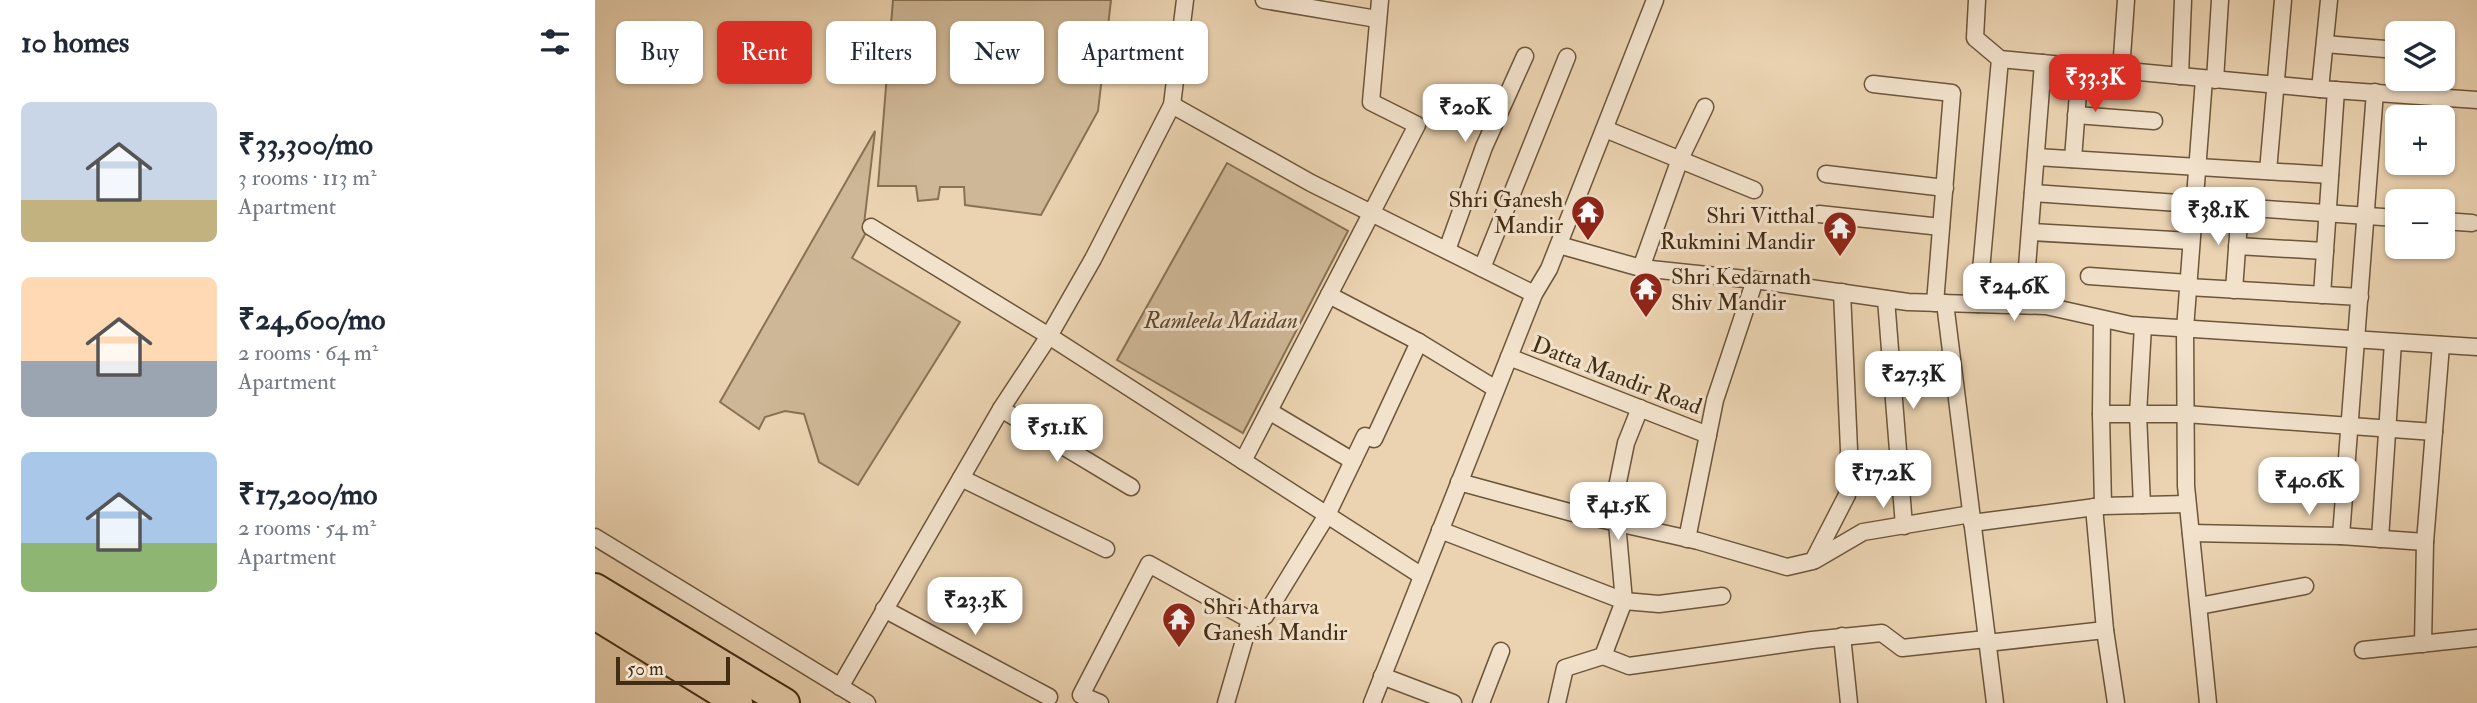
<!DOCTYPE html>
<meta charset="utf-8">
<style>
:root{--surface:#fff;--page:#f6f6f7;--text:#1f2937;--muted:#747a83;--accent:#d93025}
body{margin:0;font-family:"IM FELL Double Pica",serif;background:var(--page);color:var(--text);height:100vh;display:flex;flex-direction:column;font-size:26px;white-space:nowrap}
*{box-sizing:border-box;margin:0}
p{font-size:23px;color:var(--muted)}
.icon{flex:none;width:38px;height:38px;fill:none;stroke:currentColor;stroke-width:2;stroke-linecap:round;stroke-linejoin:round}
.map{position:relative;flex:1;overflow:hidden}
.side{display:flex;flex-direction:column;background:var(--surface);width:595px}
.side>*{flex:none}
.hud{position:absolute;left:21px;top:21px;width:665px;height:63px;display:flex;gap:14px}
.controls{position:absolute;left:1790px;top:21px;display:grid;gap:14px}
.controls a{display:grid;place-items:center;width:70px;height:70px;border-radius:10px;background:var(--surface);box-shadow:0 2px 5px #0004;font-size:35px}
.scale{position:absolute;left:21px;bottom:18px;width:114px;box-sizing:border-box;padding-left:7px;border:4px solid #422c12;border-top:0;font-size:19px;line-height:24px;white-space:nowrap;color:#422c12;-webkit-text-stroke:5px #f2e2cc;paint-order:stroke}
.price{position:absolute;translate:-50% -60px;padding:0 16px;border-radius:14px;background:#fff;color:#222;font-size:23px;line-height:46px;filter:drop-shadow(0 2px 4px #0008)}
.price::after{content:'';position:absolute;left:50%;top:42px;width:21px;height:16px;margin-left:-10px;background:inherit;clip-path:polygon(0 0,100% 0,50% 100%)}
.price.on{background:var(--accent);color:#fff}
ul{padding:0;list-style:none}
li{display:flex;align-items:center;gap:21px;height:175px;padding:0 21px}
li span{display:grid;place-items:center;flex:none;width:196px;height:140px;border-radius:10px;color:#555}
li>.icon{margin-inline-start:auto}
span .icon{width:84px;height:84px;fill:#fffc;stroke-width:1}
li b{font-size:30px}
h2{display:flex;justify-content:space-between;align-items:center;height:84px;padding:0 21px;font-size:30px}
.pill{padding:0 24px;border-radius:10px;background:var(--surface);box-shadow:0 2px 5px #0004;font-size:24px;line-height:63px}
.pill.on{background:var(--accent);color:#fff}
main{display:flex;flex:1;min-height:0}
.map>svg:first-child{display:block}
.green{fill:#ceb796;stroke:#887254;stroke-width:2}
.lines{fill:none;stroke-linecap:round;stroke-linejoin:round}
.street-casing{stroke:#6c563a;stroke-width:19}
.highway-casing{stroke:#422c12;stroke-width:32}
.street{stroke:#f2e2cc;stroke-width:16}
.highway{stroke:#ebd3b1;stroke-width:28}
.labels{text-anchor:middle;stroke-width:6;stroke-linejoin:round;paint-order:stroke}
.poi-label{font-size:23px;fill:#422c12;stroke:#f2e2cc;text-anchor:end}
.park-label{font-size:23px;font-style:italic;fill:#5e482c;stroke:#f2e2cc}
.street-label{font-size:23px;fill:#422c12;stroke:#f2e2cc}
</style>
<main>
<section class="side">
<h2>10 homes<svg class="icon" aria-label="filters" viewBox="0 0 24 24"><path d="M4 7h16M4 17h16"/><circle cx="9" cy="7" r="2"/><circle cx="15" cy="17" r="2"/></svg></h2>
<ul>
<li><span style="background:linear-gradient(#c9d6e8 70%,#c2b280 0)"><svg class="icon" aria-label="home" viewBox="0 0 24 24"><path d="M3 11l9-7 9 7M6 9v11h12V9"/></svg></span><div><b>₹33,300/mo</b><p>3 rooms · 113 m²</p><p>Apartment</p></div></li>
<li><span style="background:linear-gradient(#ffd9b3 60%,#9aa5b1 0)"><svg class="icon" aria-label="home" viewBox="0 0 24 24"><path d="M3 11l9-7 9 7M6 9v11h12V9"/></svg></span><div><b>₹24,600/mo</b><p>2 rooms · 64 m²</p><p>Apartment</p></div></li>
<li><span style="background:linear-gradient(#a9c7e8 65%,#8fb573 0)"><svg class="icon" aria-label="home" viewBox="0 0 24 24"><path d="M3 11l9-7 9 7M6 9v11h12V9"/></svg></span><div><b>₹17,200/mo</b><p>2 rooms · 54 m²</p><p>Apartment</p></div></li>
</ul>
</section>
<div class="map">
<svg width="1882" height="703" viewBox="0 0 1882 703">
<rect width="100%" height="100%" fill="#ebd3b1"/>
<filter id="stains"><feTurbulence type="fractalNoise" baseFrequency=".00286" numOctaves="4"/><feColorMatrix values="0 0 0 0 .2 0 0 0 0 .09 0 0 0 0 .02 0 0 0 .5 -.17"/></filter>
<radialGradient id="worn" r=".72"><stop offset=".6" stop-color="#630" stop-opacity="0"/><stop offset="1" stop-color="#630" stop-opacity=".3"/></radialGradient>
<g class="green">
<path d="M298 0H516L503 111 446 215 370 205 369 187H345L343 199 323 201 321 186H283Z"/>
<path d="M280 131 269 224 273 229 257 258 365 322 263 485 224 462 209 414 190 411 170 417 164 429 125 402Z"/>
<path d="M632 163 753 231 648 433 522 360Z"/>
</g>
<g class="lines">
<g class="street-casing">
<g id="street">
<path d="M669 0 782 19"/>
<path d="M1382 0 1380 38 1405 59 1725 89 1882 100"/>
<path d="M1730 44 1802 50"/>
<path d="M1526 71 1531 0"/>
<path d="M1585 76 1588 0"/>
<path d="M1609 79 1590 329 1591 486 1613 703"/>
<path d="M1620 80 1625 0"/>
<path d="M1278 84 1357 93 1340 303"/>
<path d="M1725 89 1734 0"/>
<path d="M577 105 716 183 939 294"/>
<path d="M1481 115 1559 121"/>
<path d="M1010 129 1159 190"/>
<path d="M1441 157 1735 175"/>
<path d="M1478 159 1485 67"/>
<path d="M1673 171 1688 0"/>
<path d="M1231 174 1350 188"/>
<path d="M1438 193 1802 218"/>
<path d="M1224 214 1346 227"/>
<path d="M1848 221 1877 223"/>
<path d="M276 227 454 336 827 576"/>
<path d="M1435 232 1596 241"/>
<path d="M964 245 1046 268 1160 280 1313 302 1451 306 1536 325 1882 347"/>
<path d="M1642 246 1730 251"/>
<path d="M852 250 889 147 930 56"/>
<path d="M887 268 972 57"/>
<path d="M1046 268 1085 159 1110 107"/>
<path d="M1494 276 1593 283"/>
<path d="M1593 287 1765 297"/>
<path d="M1639 290 1645 208"/>
<path d="M734 295 824 342"/>
<path d="M1727 295 1741 90"/>
<path d="M1291 299 1309 526"/>
<path d="M1350 303 1400 703"/>
<path d="M1383 304 1405 59"/>
<path d="M1429 305 1448 63"/>
<path d="M1507 319 1506 414 1508 506"/>
<path d="M914 357 1113 435"/>
<path d="M406 409 536 487"/>
<path d="M674 411 758 461"/>
<path d="M1506 414H1590L1839 432"/>
<path d="M648 461 822 125 776 102 785 0"/>
<path d="M366 478 511 549"/>
<path d="M864 482 978 513 1103 541 1192 567 1218 561 1252 495 1254 450 1247 292"/>
<path d="M1547 505 1543 414 1548 326"/>
<path d="M1499 507 1510 630 1521 703"/>
<path d="M1015 521 1031 443 1045 408"/>
<path d="M1377 523 1508 506 1592 504"/>
<path d="M845 530 1029 601 1064 604 1127 596"/>
<path d="M1596 533 1746 536 1830 542"/>
<path d="M1746 536 1780 92"/>
<path d="M0 537 272 703"/>
<path d="M1092 539 1120 400 1160 280"/>
<path d="M1785 539 1798 342"/>
<path d="M1220 560 1268 532 1376 514"/>
<path d="M1604 606 1710 586"/>
<path d="M289 609 454 697"/>
<path d="M655 620 670 616 732 515 770 436 779 439 824 342 901 389"/>
<path d="M1247 636 1254 703"/>
<path d="M1392 643 1510 630"/>
<path d="M1828 644 1830 542 1846 345"/>
<path d="M1768 650 1882 638"/>
<path d="M1008 656 1034 666 1217 640 1287 633 1307 648 1391 639"/>
<path d="M787 676 858 703"/>
<path d="M245 687 406 409 454 336 498 259 577 105 590 0"/>
<path d="M505 703 486 695 554 564 655 620 631 703"/>
<path d="M777 703 939 294 954 269 1060 0"/>
<path d="M886 703 906 651"/>
<path d="M962 703 970 668 1008 656 1029 601 1022 523"/>
</g>
</g>
<g class="highway-casing">
<g id="highway">
<path d="M0 588 190 703"/>
<path d="M0 615 143 703"/>
</g>
</g>
<use href="#street" class="street"/>
<use href="#highway" class="highway"/>
</g>
<defs>
<g id="temple-pin" transform="scale(1.75)"><path d="M0 17L-7.5 6A9.5 9.5 0 1 1 7.5 6Z" fill="#8f2418" stroke="#f2e2cc"/><path d="M0-6L5-2H3V0L6.5 2.5H4V6H1.5V3h-3V6H-4V2.5H-6.5L-3 0V-2H-5Z" fill="#fff"/></g>
</defs>
<g fill-rule="evenodd">
<use href="#temple-pin" x="993" y="212"/>
<use href="#temple-pin" x="1245" y="228"/>
<use href="#temple-pin" x="1051" y="289"/>
<use href="#temple-pin" x="584" y="619"/>
</g>
<g class="labels">
<g class="poi-label">
<text x="968" y="207">Shri Ganesh<tspan x="968" dy="26">Mandir</tspan></text>
<text x="1220" y="223">Shri Vitthal<tspan x="1220" dy="26">Rukmini Mandir</tspan></text>
<text x="1076" y="284" text-anchor="start">Shri Kedarnath<tspan x="1076" dy="26">Shiv Mandir</tspan></text>
<text x="608" y="614" text-anchor="start">Shri Atharva<tspan x="608" dy="26">Ganesh Mandir</tspan></text>
</g>
<g class="park-label">
<text x="626" y="328">Ramleela Maidan</text>
</g>
<g class="street-label">
<text transform="translate(1022 375) rotate(21)" y="8">Datta Mandir Road</text>
</g>
</g>
<rect width="100%" height="100%" filter="url(#stains)"/>
<rect width="100%" height="100%" fill="url(#worn)"/>
</svg>
<div class="controls">
<a><svg class="icon" aria-label="layers" viewBox="0 0 24 24"><path d="M12 4l9 5-9 5-9-5zM3 14l9 5 9-5"/></svg></a>
<a>+</a>
<a>−</a>
</div>
<div class="scale">50 m</div>
<b class="price on" style="left:1500px;top:114px">₹33.3K</b>
<b class="price" style="left:870px;top:144px">₹20K</b>
<b class="price" style="left:1623px;top:247px">₹38.1K</b>
<b class="price" style="left:1419px;top:323px">₹24.6K</b>
<b class="price" style="left:1318px;top:411px">₹27.3K</b>
<b class="price" style="left:462px;top:464px">₹51.1K</b>
<b class="price" style="left:1288px;top:510px">₹17.2K</b>
<b class="price" style="left:1714px;top:517px">₹40.6K</b>
<b class="price" style="left:1023px;top:542px">₹41.5K</b>
<b class="price" style="left:380px;top:637px">₹23.3K</b>
<div class="hud">
<a class="pill">Buy</a>
<a class="pill on">Rent</a>
<a class="pill">Filters</a>
<a class="pill">New</a>
<a class="pill">Apartment</a>
</div>
</div>
</main>
